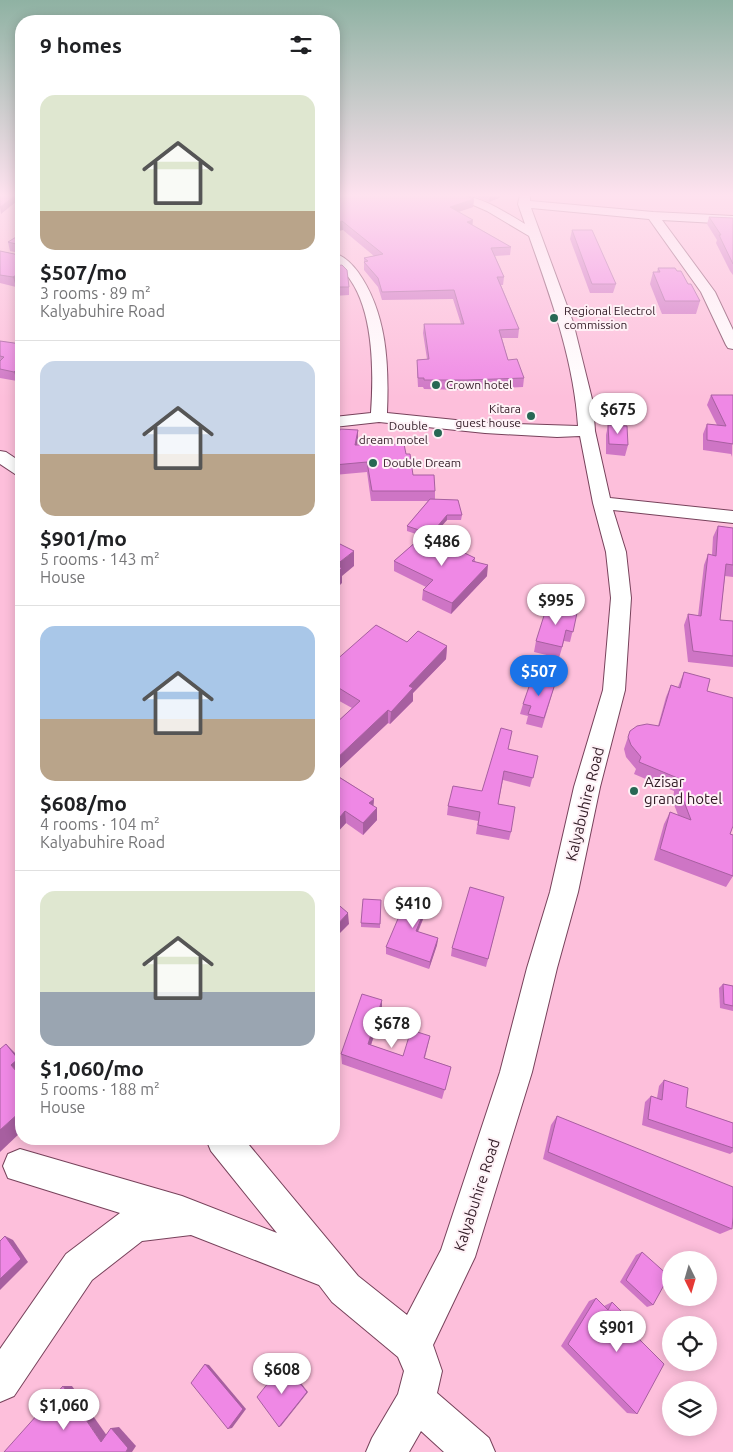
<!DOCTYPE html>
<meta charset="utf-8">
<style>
:root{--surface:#fff;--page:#f2f2f2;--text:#202124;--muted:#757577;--line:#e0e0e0;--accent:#1a73e8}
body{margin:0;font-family:Ubuntu,sans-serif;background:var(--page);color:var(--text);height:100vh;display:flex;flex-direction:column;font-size:19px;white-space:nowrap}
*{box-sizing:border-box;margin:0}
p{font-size:16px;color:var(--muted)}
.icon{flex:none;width:28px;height:28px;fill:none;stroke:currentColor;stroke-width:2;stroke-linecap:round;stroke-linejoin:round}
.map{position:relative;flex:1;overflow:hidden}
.drawer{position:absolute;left:15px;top:15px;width:325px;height:1130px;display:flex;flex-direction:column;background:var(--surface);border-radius:20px;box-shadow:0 2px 12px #0003}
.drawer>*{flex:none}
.needle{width:32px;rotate:175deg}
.controls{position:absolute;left:662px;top:1251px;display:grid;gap:10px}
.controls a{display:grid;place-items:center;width:55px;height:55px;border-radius:50%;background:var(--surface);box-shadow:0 2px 12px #0003;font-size:25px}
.price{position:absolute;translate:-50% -42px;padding:0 11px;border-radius:18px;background:#fff;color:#222;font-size:16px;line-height:32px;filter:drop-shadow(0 1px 2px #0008)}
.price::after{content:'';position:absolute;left:50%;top:30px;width:15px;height:11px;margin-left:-8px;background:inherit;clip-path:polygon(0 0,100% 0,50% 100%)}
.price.current{background:var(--accent);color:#fff}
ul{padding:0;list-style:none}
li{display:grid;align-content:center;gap:10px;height:265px;padding:0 25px}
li+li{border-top:1px solid var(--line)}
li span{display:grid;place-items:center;height:155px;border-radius:15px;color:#555}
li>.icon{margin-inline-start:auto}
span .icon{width:90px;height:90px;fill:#fffc;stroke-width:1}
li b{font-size:21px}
h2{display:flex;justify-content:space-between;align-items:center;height:60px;padding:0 25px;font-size:21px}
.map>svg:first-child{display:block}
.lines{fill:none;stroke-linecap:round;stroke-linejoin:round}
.minor-casing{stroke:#77425b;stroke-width:2}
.minor{fill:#fff;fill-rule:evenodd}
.wall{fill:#ce75c5}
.shaded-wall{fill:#a75fa0}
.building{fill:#ef88e5;stroke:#a75fa0}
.poi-dot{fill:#286754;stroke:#fef1f6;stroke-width:2}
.labels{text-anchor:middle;stroke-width:4;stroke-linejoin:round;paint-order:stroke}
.far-poi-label{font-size:12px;fill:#311b25;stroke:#fef1f6;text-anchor:start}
.poi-label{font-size:15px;fill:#311b25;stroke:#fef1f6;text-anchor:start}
.street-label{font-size:15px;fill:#311b25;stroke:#fef1f6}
</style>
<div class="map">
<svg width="733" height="1452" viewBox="0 0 733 1452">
<rect width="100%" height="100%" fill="#fdbfdb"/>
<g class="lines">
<g class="minor-casing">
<g id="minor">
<path d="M454 195C480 195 503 211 525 224L518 204 520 195H530V201L653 212 733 216V224L662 220 715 292 733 330V349L728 348 726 345 701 292 649 219 531 208 573 322 593 403 595 431 610 498 733 511V523L613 510 626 552 631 598 625 690 600 787 578 892 557 968 532 1072 475 1257 433 1345 442 1371 437 1393 489 1438 495 1452H444L421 1431 409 1452H366L372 1438 398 1394 404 1371 398 1357 332 1302 319 1285 191 1235 142 1241 92 1280 14 1396 0 1402V1349L66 1254 120 1213 8 1178 3 1166 8 1154 20 1149 182 1196 277 1233 211 1151 206 1139H244L358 1276 407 1315 441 1250 500 1072 527 968 550 892 574 787 603 690 611 598 606 552 593 503 580 436 557 437 485 433 379 422 334 427V417L371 413C374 368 375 292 334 263V253C344 256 352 264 358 272 387 313 389 364 387 413L485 423 578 426C574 361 551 298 529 236L487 211 455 197Z"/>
<path d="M0 451 6 452 21 462V475L15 474 0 464Z"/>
</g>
</g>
<use href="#minor" class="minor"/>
</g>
<g class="wall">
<path d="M334 195H501L499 198 489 202 473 196 464 195 474 199 473 207 458 212 473 225 511 247 510 255 495 256 504 277 503 285H501L519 329 518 338H502L508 360 524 378 523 387 466 390 424 389 423 387H418L417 369V360L427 359 423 333 424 324H461L453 299 382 300 378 287 364 270V258L374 256 343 230Z"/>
<path d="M709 217 733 218V275L730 271 716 243 717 240 707 224Z"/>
<path d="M572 230 616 284 613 293H590L570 239Z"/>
<path d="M21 234V283L16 287 0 283V251L19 255V253L10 251 8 242Z"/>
<path d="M334 266 349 287V295L334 296Z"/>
<path d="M658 268 677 271 688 284 700 301 696 314H662L650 284 653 272H657Z"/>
<path d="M0 341 21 344 17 381 0 378Z"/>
<path d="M711 395H733L732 457 731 454 703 450V434L707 424 717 425 707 405Z"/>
<path d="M608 425 628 445 625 456 606 454V435Z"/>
<path d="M358 430V440L357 445 406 454 413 475 435 491V499L462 515 461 520H447L432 537 475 558V561L487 576 451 614 422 600 423 590 426 587 394 571V561L422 536 407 531V526L428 501H371L367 472 334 475V448H336Z"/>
<path d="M718 526 733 528V577L725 576 720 620 733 621V667L688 662 684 625 688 614 698 616 704 565 708 554 712 555 713 537Z"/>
<path d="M577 613 570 642 564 641 559 658 534 652 536 641Z"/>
<path d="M407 642 447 646 446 659 413 693V701L390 724 388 723 337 771 338 776 374 799 373 806 377 820 363 835 346 823 334 836V725L352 708 334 698V662Z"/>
<path d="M684 672 707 691 730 834 733 835V876L726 887 654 860 664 824 670 812 678 815 673 802 674 791 634 774 636 769 626 757 624 749 630 731 658 726 666 697 671 685 678 687Z"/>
<path d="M555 684 542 728 526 724 528 716 520 714 523 704Z"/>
<path d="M508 749 538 756 530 787 503 780 498 804 511 832 509 840 476 834 478 821 447 815 448 806 482 791Z"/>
<path d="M431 895 430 902 418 932 438 938 437 945 429 969 386 954V947Z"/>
<path d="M504 897 486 967 451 956 452 948Z"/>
<path d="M381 900 380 928 361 927V923Z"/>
<path d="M723 984 733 986V1011L720 1008 719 988Z"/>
<path d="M382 1000V1011L371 1045 403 1056 430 1036 425 1058 451 1067 442 1099 342 1064 341 1054Z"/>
<path d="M664 1080 686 1107 733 1123V1152L730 1154 642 1125 645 1102 651 1096 657 1098 659 1086Z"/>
<path d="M557 1116 732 1229 720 1234 543 1159 551 1125Z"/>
<path d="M642 1252 653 1305 647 1307 620 1282 636 1255Z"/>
<path d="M596 1298 604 1306 612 1302 638 1338 637 1414 627 1413 561 1346 589 1301Z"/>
</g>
<g class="shaded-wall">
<path d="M16 195H17L18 200 1 214 0 207Z"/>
<path d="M490 195H501L499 198 489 202Z"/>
<path d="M474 199 473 207 449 215 450 207Z"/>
<path d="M473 220 472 228 467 222Z"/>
<path d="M342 221 343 230 334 232V223Z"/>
<path d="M21 272V283L16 287 13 277Z"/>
<path d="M21 365V377L17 381 14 372Z"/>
<path d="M358 430V440L355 454V445Z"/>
<path d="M447 515V520L430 539 431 534Z"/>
<path d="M354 551V566L342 576V583L334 591V575L336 565Z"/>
<path d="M488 565 487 576 451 614 452 603Z"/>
<path d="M447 646 446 659 413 693V701L390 724 391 712 409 686Z"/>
<path d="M388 710V723L337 771 338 778 334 782V761Z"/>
<path d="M374 799 373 811 369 803Z"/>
<path d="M377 808V820L363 835V823Z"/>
<path d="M345 811 346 823 334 836V824Z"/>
<path d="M338 864V875L334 881V869Z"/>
<path d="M431 895 430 902 415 938 416 931Z"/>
<path d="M348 913 349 924 334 939V928Z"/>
<path d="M438 938 437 945 429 969 430 962Z"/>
<path d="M382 1000V1011L368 1054V1044Z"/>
<path d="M6 1044 21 1059V1077L11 1065Z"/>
<path d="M21 1111V1132L0 1152V1130Z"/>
<path d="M5 1236 13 1240 28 1262 0 1290V1279Z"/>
<path d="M284 1363 286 1364 308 1392 281 1426 279 1427Z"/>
<path d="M205 1364 209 1365 246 1409 232 1428 228 1429Z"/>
<path d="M63 1386H72L110 1440 101 1442Z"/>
<path d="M119 1427 136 1446 132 1452H126L111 1428Z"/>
</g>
<g class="building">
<path d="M0 195H16L0 207Z"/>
<path d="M334 195H463L474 199 450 207 473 220 467 222 511 247 491 248 504 277H497L519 329 499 330 508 360 517 359 524 378 467 380H424V378H418L417 360 429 359 424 324H464L454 290 382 292 378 278 364 262 368 261 364 258 383 254 342 221 334 223Z"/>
<path d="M709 217 733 218V264L719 235H721Z"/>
<path d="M572 230H592L616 284H592Z"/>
<path d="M21 234V272L13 277 0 275V251L19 255 20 245 8 242Z"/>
<path d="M342 265 347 270 349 287H334V266Z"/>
<path d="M658 268H675L677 271H681L688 284H691L700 301H665L653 272H660Z"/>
<path d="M0 341 21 344V365L14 372 0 369V361L4 357 0 356Z"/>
<path d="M711 395H733V444L707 440V424L726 426Z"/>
<path d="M608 425 627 426 628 445 609 444Z"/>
<path d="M340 429 358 430 355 445 404 444 406 454H410L413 475H434L435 491H372L367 462 334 465V448H336Z"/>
<path d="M430 499 458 500 462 515H447L431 534 407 526Z"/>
<path d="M718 526 733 528V565L726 564 720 620 733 621V656L693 651 688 614 701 616 708 554 716 556Z"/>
<path d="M425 534 475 558 472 561 488 565 452 603 423 590 433 580 394 561Z"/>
<path d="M334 541 354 551 336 565 342 568 334 575Z"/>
<path d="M547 606 577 613 573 632 566 630 562 647 536 641Z"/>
<path d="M376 625 407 642 418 631 447 646 409 686 413 688 391 712 388 710 334 761V725L360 701 334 685V662Z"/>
<path d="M684 672 710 679 707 691 733 698V826L730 834 733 835V876L660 849 670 812 691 820 680 791V779L639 762 641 757 631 745 628 737 630 731 637 726 647 724 659 726 671 685 680 688Z"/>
<path d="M532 678 555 684 544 718 528 714 531 706 523 704Z"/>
<path d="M501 728 512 731 508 749 538 756 533 778 504 771 498 804 515 807 511 832 478 825 480 812 448 806 453 786 482 791Z"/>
<path d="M334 763 337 765 334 769Z"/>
<path d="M334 774 374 799 369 803 377 808 363 823 345 811 334 824Z"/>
<path d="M334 862 338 864 334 869Z"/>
<path d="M470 887 504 897 488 959 452 948Z"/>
<path d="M411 888 431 895 416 931 438 938 430 962 386 947Z"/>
<path d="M363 899 381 900 380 924 361 923Z"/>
<path d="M334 901 348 913 334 928Z"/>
<path d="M723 984 733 986V1006L724 1004Z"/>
<path d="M362 994 382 1000 368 1044 403 1056 411 1030 430 1036 424 1058 451 1067 445 1090 341 1054Z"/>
<path d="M6 1044 18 1059 11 1065 21 1077V1111L0 1130V1049Z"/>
<path d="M664 1080 688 1088 686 1107 733 1123V1148L648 1119 651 1096 662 1100Z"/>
<path d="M557 1116 733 1187V1217L732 1229 548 1152Z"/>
<path d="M5 1236 21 1259 0 1279V1241Z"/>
<path d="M642 1252 669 1276 653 1305 626 1280Z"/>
<path d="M596 1298 608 1310 612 1302 642 1332 638 1338 664 1364 637 1414 568 1344Z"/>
<path d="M284 1363 307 1392 279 1427 257 1397Z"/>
<path d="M205 1364 243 1409 228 1429 191 1383Z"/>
<path d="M63 1386 101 1442 111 1428 128 1448 126 1452H4Z"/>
</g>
<linearGradient id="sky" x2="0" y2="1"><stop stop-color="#8fb2a3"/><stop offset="0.49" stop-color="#fee2ef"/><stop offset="1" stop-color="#fee2ef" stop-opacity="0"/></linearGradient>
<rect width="733" height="398" fill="url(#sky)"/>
<g class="poi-dot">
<circle cx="554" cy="318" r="5"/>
<circle cx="436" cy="385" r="5"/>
<circle cx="531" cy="416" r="5"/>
<circle cx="438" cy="433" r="5"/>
<circle cx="373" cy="463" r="5"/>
<circle cx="634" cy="791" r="5"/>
</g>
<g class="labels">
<g class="far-poi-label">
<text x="564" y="315">Regional Electrol<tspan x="564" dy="14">commission</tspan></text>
<text x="446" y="389">Crown hotel</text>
<text x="521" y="413" text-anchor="end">Kitara<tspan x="521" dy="14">guest house</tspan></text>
<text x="428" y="430" text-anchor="end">Double<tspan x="428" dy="14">dream motel</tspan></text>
<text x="383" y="467">Double Dream</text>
</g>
<g class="poi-label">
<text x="644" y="787">Azisar<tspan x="644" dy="17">grand hotel</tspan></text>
</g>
<g class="street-label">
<text transform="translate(585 804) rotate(-76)" y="5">Kalyabuhire Road</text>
<text transform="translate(477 1195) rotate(-72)" y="5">Kalyabuhire Road</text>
</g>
</g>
</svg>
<div class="controls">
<a><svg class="needle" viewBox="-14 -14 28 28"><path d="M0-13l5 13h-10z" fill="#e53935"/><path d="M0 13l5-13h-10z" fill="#757577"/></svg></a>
<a><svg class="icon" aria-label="locate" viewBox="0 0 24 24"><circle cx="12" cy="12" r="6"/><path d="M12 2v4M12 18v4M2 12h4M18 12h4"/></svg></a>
<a><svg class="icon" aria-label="layers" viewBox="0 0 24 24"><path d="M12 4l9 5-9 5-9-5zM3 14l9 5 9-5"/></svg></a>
</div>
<b class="price" style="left:618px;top:435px">$675</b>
<b class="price" style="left:442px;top:567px">$486</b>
<b class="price" style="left:556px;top:626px">$995</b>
<b class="price current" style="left:539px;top:697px">$507</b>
<b class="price" style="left:413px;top:929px">$410</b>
<b class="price" style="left:392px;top:1049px">$678</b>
<b class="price" style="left:617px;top:1353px">$901</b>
<b class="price" style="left:282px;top:1395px">$608</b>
<b class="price" style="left:64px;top:1431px">$1,060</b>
<section class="drawer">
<h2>9 homes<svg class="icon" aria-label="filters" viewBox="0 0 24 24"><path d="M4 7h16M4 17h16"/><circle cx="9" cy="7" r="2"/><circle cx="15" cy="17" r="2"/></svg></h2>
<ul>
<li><span style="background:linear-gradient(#dfe7d0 75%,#b9a48a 0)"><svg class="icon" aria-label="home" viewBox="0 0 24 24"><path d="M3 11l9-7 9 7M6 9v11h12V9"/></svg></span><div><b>$507/mo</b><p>3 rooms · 89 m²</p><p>Kalyabuhire Road</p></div></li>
<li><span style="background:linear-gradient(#c9d6e8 60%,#b9a48a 0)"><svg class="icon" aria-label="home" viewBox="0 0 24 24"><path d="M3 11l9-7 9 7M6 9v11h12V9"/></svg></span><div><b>$901/mo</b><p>5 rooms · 143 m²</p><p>House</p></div></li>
<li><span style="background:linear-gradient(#a9c7e8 60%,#b9a48a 0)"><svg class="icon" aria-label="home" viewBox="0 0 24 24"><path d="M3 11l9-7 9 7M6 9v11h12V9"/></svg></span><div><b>$608/mo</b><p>4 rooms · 104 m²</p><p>Kalyabuhire Road</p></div></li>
<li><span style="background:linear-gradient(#dfe7d0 65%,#9aa5b1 0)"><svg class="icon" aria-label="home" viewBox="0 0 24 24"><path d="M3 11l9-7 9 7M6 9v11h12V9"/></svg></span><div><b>$1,060/mo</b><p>5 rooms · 188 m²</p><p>House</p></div></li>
</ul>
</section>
</div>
